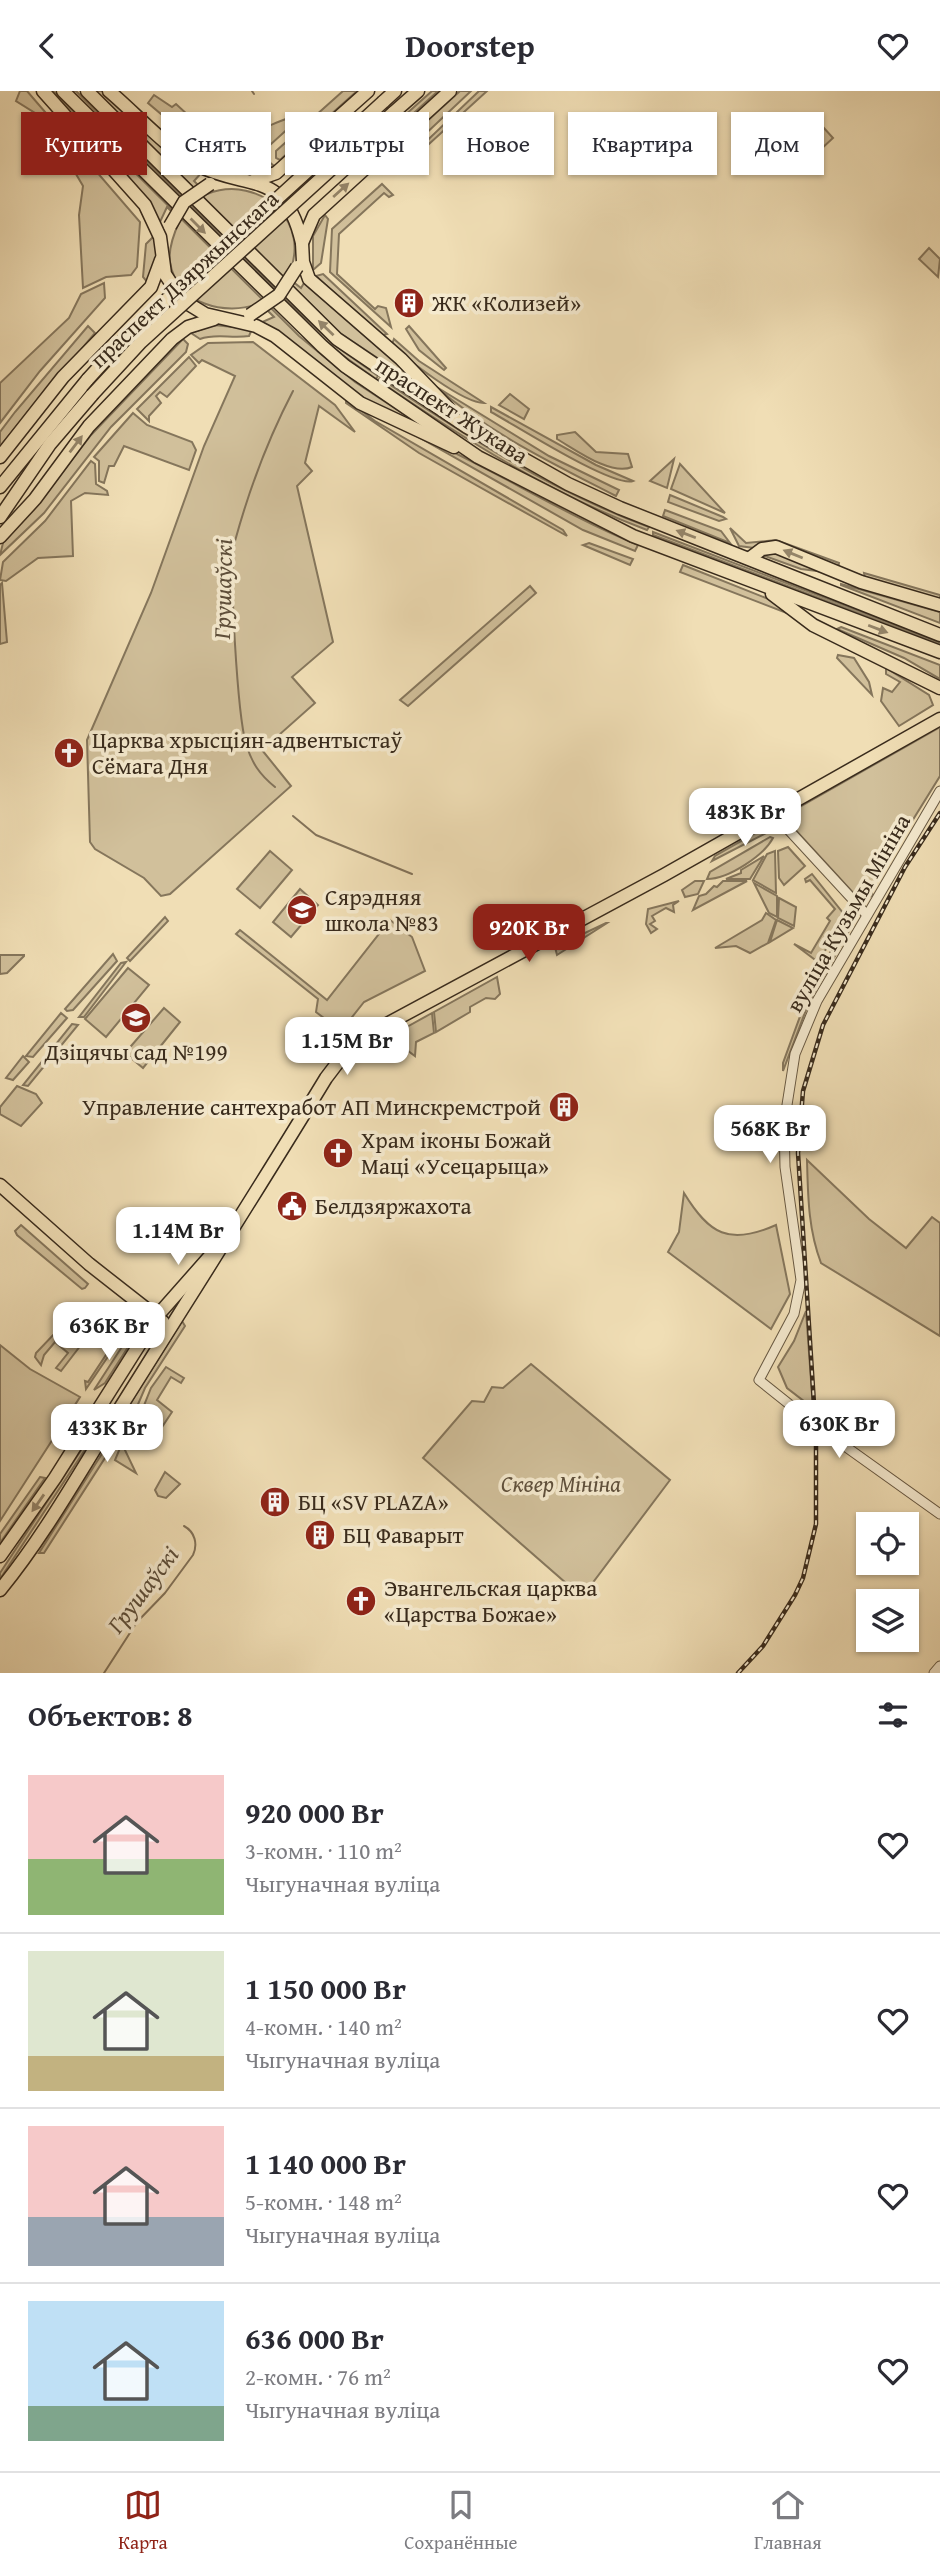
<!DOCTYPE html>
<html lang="ru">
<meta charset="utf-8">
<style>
:root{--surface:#fff;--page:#f2f2f3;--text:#2b2b33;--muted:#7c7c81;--line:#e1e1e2;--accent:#8f2418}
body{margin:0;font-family:"Gentium Book Plus",serif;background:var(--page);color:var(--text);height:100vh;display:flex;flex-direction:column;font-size:26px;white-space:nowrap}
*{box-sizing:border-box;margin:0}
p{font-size:23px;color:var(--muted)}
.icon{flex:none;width:38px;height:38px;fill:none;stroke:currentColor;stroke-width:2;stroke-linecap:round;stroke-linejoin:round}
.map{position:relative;height:1582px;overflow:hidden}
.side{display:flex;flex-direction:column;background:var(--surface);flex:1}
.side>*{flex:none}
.guide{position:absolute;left:21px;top:21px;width:900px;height:63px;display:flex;gap:14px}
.buttons{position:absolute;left:856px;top:1421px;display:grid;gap:14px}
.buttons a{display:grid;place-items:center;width:63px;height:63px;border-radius:0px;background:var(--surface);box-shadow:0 2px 5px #0004;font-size:35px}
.price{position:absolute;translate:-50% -60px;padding:0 16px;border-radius:14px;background:#fff;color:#222;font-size:23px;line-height:46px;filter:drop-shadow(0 2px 4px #0008)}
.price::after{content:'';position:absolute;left:50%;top:42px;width:21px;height:16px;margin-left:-10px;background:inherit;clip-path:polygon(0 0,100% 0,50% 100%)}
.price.active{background:var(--accent);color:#fff}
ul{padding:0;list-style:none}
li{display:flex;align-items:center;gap:21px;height:175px;padding:0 28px}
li+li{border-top:2px solid var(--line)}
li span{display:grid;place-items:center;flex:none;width:196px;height:140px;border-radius:0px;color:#555}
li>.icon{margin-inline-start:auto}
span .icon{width:84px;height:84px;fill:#fffc;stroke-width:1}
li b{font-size:30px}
h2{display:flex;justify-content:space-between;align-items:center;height:84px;padding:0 28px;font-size:30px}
.pill{padding:0 24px;border-radius:0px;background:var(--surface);box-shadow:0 2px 5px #0004;font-size:24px;line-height:63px}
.pill.active{background:var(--accent);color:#fff}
header{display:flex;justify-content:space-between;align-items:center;height:91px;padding:0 28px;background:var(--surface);font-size:32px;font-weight:700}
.tab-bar{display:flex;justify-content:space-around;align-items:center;height:98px;border-top:2px solid var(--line);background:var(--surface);font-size:19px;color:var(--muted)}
.tab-bar a{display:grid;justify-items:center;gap:4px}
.tab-bar .active{color:var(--accent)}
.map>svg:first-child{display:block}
.green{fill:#d1c09b;stroke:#85765c;stroke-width:2}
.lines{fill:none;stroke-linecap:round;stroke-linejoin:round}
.stream{stroke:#827259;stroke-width:2}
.minor-casing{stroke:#675842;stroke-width:11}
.major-casing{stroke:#392b1c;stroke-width:15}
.minor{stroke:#f5eacf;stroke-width:9}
.major{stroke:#f0deb5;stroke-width:12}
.rail-casing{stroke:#392b1c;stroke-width:4.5}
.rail{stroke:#f5eacf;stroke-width:2;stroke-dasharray:5;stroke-linecap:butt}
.major-bridge-casing{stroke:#392b1c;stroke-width:15;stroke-linecap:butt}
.major-bridge{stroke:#f0deb5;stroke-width:12}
.oneway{fill:#948468}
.labels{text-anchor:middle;stroke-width:7;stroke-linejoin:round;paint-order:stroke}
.street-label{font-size:23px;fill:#392b1c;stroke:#f5eacf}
.poi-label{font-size:23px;fill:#392b1c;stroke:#f5eacf;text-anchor:start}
.park-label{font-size:23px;font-style:italic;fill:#5f503c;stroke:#f5eacf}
.water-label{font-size:24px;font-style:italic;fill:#5d4e3a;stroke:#f5eacf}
</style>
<header><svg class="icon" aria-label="back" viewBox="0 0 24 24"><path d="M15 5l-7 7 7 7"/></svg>Doorstep<svg class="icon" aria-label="heart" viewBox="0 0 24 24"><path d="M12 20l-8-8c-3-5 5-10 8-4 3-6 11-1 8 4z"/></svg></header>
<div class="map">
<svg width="940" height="1582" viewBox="0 0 940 1582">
<rect width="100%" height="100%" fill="#f0deb5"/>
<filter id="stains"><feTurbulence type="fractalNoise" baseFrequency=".00286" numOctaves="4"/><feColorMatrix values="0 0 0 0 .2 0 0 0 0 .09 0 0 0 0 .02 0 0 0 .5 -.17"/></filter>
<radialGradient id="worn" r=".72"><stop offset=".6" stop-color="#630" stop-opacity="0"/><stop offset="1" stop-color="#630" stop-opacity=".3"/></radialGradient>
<g class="green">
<path d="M20 0H27L140 131 137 176 131 184 106 186 83 197 79 124 83 95 43 27 16 10Z"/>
<path d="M48 0H53L299 245 355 291 422 335 364 309 260 232 274 226 260 212C226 226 176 213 170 171 168 157 174 142 180 129L167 116 160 131Z"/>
<path d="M72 0H76L287 210 333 253 378 285 376 288 331 256 284 213Z"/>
<path d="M95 0H103L203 80 194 90 207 103C260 82 315 133 287 186L301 197 307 187 430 302 340 242Z"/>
<path d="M343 0H357L280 69 276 67V60Z"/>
<path d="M432 0H438L404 31 396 32Z"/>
<path d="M460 0H471L402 65 399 63 401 54Z"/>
<path d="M479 0H487L417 64 414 62Z"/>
<path d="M154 4 172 16 176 13 202 37 211 29C237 54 256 39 286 28L292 34 259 64 200 56 148 12Z"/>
<path d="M823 36 833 47 820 59 810 49Z"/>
<path d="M169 38 206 69V72L187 61 167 40Z"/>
<path d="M218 66 251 71 267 69 274 75 256 83 212 74Z"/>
<path d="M382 93 393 104 389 106 384 102 339 143 337 183 375 218 378 215 386 217 391 236 330 181 332 138Z"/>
<path d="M325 124 328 128 321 172 313 179V145Z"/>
<path d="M155 144 157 164 148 192 143 186 146 153Z"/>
<path d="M929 157 940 168 938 186 919 168Z"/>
<path d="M323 183 387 243 380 245 376 241 316 185Z"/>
<path d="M104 192 105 207 40 280 0 332V292L69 227 81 203Z"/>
<path d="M214 234 252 238 249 245C232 248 216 242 200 248L191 242Z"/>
<path d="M88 235 95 242 0 355V341L15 321Z"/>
<path d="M409 235 446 277 444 279 419 259 406 238Z"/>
<path d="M183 248 188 253 186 261 111 336 44 422 0 464 4 448 34 418 91 344Z"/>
<path d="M394 248 419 270 484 312C463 312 407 269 392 253Z"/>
<path d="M253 251 335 314 355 341 319 315 305 372 312 380 297 395 333 551 292 586 315 612 262 659 291 695 170 803 161 805 144 787 95 758 90 751 87 649 151 502 204 355 235 285 202 269 199 272 191 264 208 252Z"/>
<path d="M189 266 196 275 167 306 160 301 156 305 161 312 149 325V330L137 318Z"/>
<path d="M380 287C464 344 553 401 649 436L647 439C551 403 462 347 378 289Z"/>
<path d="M435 295 549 365 619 399 616 405C552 372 489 342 435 295Z"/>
<path d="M510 303 529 318 524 328 499 314Z"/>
<path d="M346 308 375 330 563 439 567 445 419 362 346 312Z"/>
<path d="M491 316 596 374 633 390C613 397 515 334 491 321Z"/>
<path d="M133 322 147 334 192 351 196 359 189 379 124 355 114 375H109L104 392 99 390V370L94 366Z"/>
<path d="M406 339C486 373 558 421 638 454L635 460 583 439Z"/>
<path d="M575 341 596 361 628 363 632 376C611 385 576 359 557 348V344Z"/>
<path d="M674 368 667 397 650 390Z"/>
<path d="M91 370 95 373 96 393 107 400 108 404 85 402 71 410 73 465 38 467 6 490 0 489 3 471 45 430Z"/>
<path d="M680 373 725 422 671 398Z"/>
<path d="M670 404 723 426 726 428 719 430 668 411Z"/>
<path d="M665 419 721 440 730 452 663 425Z"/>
<path d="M730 437 746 452 776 449 839 472 838 478 799 463 739 455Z"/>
<path d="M653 441 940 551V553L653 444Z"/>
<path d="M589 452 633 468 630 474 583 454Z"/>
<path d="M774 461 825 481 801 478 762 464Z"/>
<path d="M683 474 776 511 792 524 680 481Z"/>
<path d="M864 482 940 504V510L865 488Z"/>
<path d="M2 492 7 551 0 553V494Z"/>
<path d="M841 493 940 521V532L841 494Z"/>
<path d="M530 495 536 502 408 615 400 609Z"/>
<path d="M841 536 940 574V588L904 567 837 538Z"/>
<path d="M838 564 854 567 869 591 872 604 837 567Z"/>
<path d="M886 577 929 604 933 614 899 635 881 610 883 597 892 601 900 591 886 583Z"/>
<path d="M940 636V685L870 798 873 804 865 808 857 806 790 733 791 721Z"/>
<path d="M764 737H776L712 770 715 765Z"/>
<path d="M770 746 773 747C764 764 729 788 707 788L710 781Z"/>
<path d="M788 756 805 775 784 794 779 787 778 760Z"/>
<path d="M270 760 292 779 260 817 237 798Z"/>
<path d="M775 760 776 802 753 789 767 763Z"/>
<path d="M764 765 750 788H726L741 782V779Z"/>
<path d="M812 783 843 822 831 850 818 871 794 853 811 862 830 830 827 827 835 818 810 789 806 791 805 788Z"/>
<path d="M695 790H704L698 803 685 806 682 799Z"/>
<path d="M723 790H747L693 819 699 805 706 803 714 795 717 796Z"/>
<path d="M754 792 777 805V826L769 822Z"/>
<path d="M300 798 318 814 291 846 273 831Z"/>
<path d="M779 807 796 816 794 835 778 827Z"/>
<path d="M679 810 673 814 674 821 666 817 652 825 655 830 650 833 657 838 651 842 646 833 648 818Z"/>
<path d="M852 816 854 831 809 911 783 980V972L802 920Z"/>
<path d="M766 822 776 829 768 852 750 862 736 855 715 857 762 829Z"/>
<path d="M165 826 168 830 130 870 127 867Z"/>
<path d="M390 829 412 846 425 880 364 911 341 940 316 921 318 908 236 843 240 839 327 909Z"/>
<path d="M777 829 793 837 770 851Z"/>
<path d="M606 832H607L557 864 555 856Z"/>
<path d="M113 863 117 870 73 919 67 920 65 918Z"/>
<path d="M0 864H24V865L7 882 0 883Z"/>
<path d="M126 871 84 926H79L121 872Z"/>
<path d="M128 877 149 894 106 946 85 928Z"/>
<path d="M497 886 500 903 495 908 486 907 470 916V921L436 941 434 921Z"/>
<path d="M164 917 180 931 143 977 125 962Z"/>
<path d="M61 922 67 927 33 966 26 965Z"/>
<path d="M432 922 434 942 416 951 415 965 396 951V942Z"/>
<path d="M72 933 78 934 28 995 23 994Z"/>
<path d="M23 965 29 971 13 989 6 987Z"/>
<path d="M17 995 36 1003 42 1012 21 1035 0 1023V1016Z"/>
<path d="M807 1069 869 1128 906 1157 932 1126 940 1132V1245L821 1172C808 1138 808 1104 807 1069Z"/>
<path d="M684 1102C709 1143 729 1155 776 1134L790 1203 771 1238 668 1161 679 1141Z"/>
<path d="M21 1134 88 1193 85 1197 82 1198 17 1144 15 1140Z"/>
<path d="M806 1220 813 1317 787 1297 778 1276 794 1250Z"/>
<path d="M75 1221 94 1237 61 1280 56 1277 68 1262 55 1251 44 1264 41 1274 35 1266 36 1262Z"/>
<path d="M123 1228 127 1229 128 1236 86 1298 85 1290 88 1291 125 1235Z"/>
<path d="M182 1230 185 1235 145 1297 133 1325 128 1316Z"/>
<path d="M138 1231 139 1239 105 1292 94 1299Z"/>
<path d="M0 1254 30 1278 80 1306 0 1430Z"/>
<path d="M531 1273 670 1389 582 1506 423 1367 472 1310 484 1311 492 1296 503 1297Z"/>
<path d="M166 1276 184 1287 181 1292 171 1286 157 1309 172 1321 162 1336 146 1324 143 1317 151 1297Z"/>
<path d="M93 1341 96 1342 0 1488V1482Z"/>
<path d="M110 1350 112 1356 44 1462H39Z"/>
<path d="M120 1357H124L136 1382 115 1369Z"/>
<path d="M165 1381 180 1393 166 1407 158 1405 155 1399Z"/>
<path d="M40 1386 45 1387 0 1452V1443Z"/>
</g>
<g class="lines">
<g class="stream">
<path d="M252 0 254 3"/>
<path d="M275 696C259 683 252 672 246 653 238 625 228 477 235 450 249 399 269 346 293 300"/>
<path d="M293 725 316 744 412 783"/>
<path d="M104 1582 137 1531 165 1502 193 1464C198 1453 195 1441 184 1435"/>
</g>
<g class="minor-casing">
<g id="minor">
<path d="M940 700 817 910 795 963 784 1033 785 1076 801 1189 794 1223 759 1289 814 1333 940 1423"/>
<path d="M773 722 867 824"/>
<path d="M934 1582 940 1575"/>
</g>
</g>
<g class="major-casing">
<g id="major">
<path d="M43 0 145 114 160 146 165 183 182 209 205 223 256 235 275 245 360 312 454 356"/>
<path d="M63 0 322 255 345 275 478 366 633 445 940 561"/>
<path d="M87 0 337 248 467 336 568 393 620 417 940 544"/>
<path d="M109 0C134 21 170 60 197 74 248 100 285 77 302 152"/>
<path d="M450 0 314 124 302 152 303 171 309 188 401 268 450 319"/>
<path d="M383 11 395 0"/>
<path d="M393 22 418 0"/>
<path d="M253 90 276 82 368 0"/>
<path d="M0 366 63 286 151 196 161 169"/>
<path d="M0 396 88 288"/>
<path d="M0 426 50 353 92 304"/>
<path d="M0 446 35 408 89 335 172 248 188 236 214 228"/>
<path d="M750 467 762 458 776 456 861 491 940 514"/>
<path d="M772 503 813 534 940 597"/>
<path d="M0 1094 89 1173 163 1231"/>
<path d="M0 1465 55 1387 158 1224 211 1164"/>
<path d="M0 1499C45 1444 79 1382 117 1322 187 1210 258 1099 326 987L345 962 374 940 664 784 940 628"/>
</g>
</g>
<use href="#minor" class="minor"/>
<use href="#major" class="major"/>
<g class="rail-casing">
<path id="rail" d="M738 1582 763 1555 795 1504 803 1487 816 1433V1344L798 1062 803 1000 823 934 905 776 940 722"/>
</g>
<use href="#rail" class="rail"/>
<g class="major-bridge-casing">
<g id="major-bridge">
<path d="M170 135 184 111 210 93"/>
<path d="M250 224 279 204 297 176"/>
<path d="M88 288 129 243 383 11"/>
<path d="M92 304 141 251 393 22"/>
</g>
</g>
<use href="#major-bridge" class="major-bridge"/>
</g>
<defs><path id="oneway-solid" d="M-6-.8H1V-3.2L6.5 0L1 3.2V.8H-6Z" transform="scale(1.75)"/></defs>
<g class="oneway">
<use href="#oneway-solid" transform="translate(341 99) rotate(-42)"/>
<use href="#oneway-solid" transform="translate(198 135) rotate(45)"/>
<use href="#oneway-solid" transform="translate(326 237) rotate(-136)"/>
<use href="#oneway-solid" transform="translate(76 353) rotate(-53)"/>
<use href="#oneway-solid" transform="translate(686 443) rotate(-159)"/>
<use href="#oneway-solid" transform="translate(793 463) rotate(-158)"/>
<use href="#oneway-solid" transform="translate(878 538) rotate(21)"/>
<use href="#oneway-solid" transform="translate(38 1412) rotate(125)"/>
</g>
<defs>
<g id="building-disc" transform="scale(1.575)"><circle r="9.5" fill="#8f2418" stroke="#f5eacf"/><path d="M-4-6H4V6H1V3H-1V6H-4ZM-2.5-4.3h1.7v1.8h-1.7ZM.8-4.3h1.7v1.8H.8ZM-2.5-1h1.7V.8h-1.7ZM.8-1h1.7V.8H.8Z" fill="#fff"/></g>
<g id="church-disc" transform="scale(1.575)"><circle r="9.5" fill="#8f2418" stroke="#f5eacf"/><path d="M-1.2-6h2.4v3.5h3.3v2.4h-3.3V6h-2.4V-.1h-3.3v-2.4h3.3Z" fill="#fff"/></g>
<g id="school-disc" transform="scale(1.575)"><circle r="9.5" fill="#8f2418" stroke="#f5eacf"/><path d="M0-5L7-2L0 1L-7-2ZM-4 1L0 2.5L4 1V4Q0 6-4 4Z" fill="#fff"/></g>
<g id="civic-disc" transform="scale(1.575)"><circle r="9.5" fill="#8f2418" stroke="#f5eacf"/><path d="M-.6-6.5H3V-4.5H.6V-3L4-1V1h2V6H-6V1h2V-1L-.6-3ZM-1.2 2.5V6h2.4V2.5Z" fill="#fff"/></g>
</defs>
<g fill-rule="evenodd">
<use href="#building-disc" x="409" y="212"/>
<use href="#church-disc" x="69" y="662"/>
<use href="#school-disc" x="302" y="819"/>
<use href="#school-disc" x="136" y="927"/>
<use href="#building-disc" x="564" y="1016"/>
<use href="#church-disc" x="338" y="1062"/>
<use href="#civic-disc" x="292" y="1115"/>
<use href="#building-disc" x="275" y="1411"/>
<use href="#building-disc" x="320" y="1444"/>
<use href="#church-disc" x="361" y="1510"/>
</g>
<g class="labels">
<g class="street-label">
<text transform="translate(184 188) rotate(-43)" y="8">праспект Дзяржынскага</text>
<text transform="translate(452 319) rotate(33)" y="8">праспект Жукава</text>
<text transform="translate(848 822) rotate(-60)" y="8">вуліца Кузьмы Мініна</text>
</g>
<g class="poi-label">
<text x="432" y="220">ЖК «Колизей»</text>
<text x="92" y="657">Царква хрысціян-адвентыстаў<tspan x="92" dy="26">Сёмага Дня</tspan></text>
<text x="325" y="814">Сярэдняя<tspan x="325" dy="26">школа №83</tspan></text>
<text x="136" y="969" text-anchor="middle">Дзіцячы сад №199</text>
<text x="541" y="1024" text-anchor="end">Управление сантехработ АП Минскремстрой</text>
<text x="361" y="1057">Храм іконы Божай<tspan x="361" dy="26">Маці «Усецарыца»</tspan></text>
<text x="315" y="1123">Белдзяржахота</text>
<text x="298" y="1419">БЦ «SV PLAZA»</text>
<text x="343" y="1452">БЦ Фаварыт</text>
<text x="384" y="1505">Эвангельская царква<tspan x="384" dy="26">«Царства Божае»</tspan></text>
</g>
<g class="park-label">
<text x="561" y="1401">Сквер Мініна</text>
</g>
<g class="water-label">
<text transform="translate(223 498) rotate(-89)" y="8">Грушаўскі</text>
<text transform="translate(143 1499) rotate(-53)" y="8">Грушаўскі</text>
</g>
</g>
<rect width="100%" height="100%" filter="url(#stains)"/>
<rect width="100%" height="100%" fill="url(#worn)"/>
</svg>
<div class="buttons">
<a><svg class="icon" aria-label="locate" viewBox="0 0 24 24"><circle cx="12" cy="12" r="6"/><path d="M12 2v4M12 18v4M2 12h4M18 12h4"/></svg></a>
<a><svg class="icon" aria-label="layers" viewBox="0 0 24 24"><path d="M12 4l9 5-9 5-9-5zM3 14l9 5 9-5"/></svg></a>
</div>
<b class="price" style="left:745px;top:757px">483K Br</b>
<b class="price active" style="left:529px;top:873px">920K Br</b>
<b class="price" style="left:347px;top:986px">1.15M Br</b>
<b class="price" style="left:770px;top:1074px">568K Br</b>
<b class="price" style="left:178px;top:1176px">1.14M Br</b>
<b class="price" style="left:109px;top:1271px">636K Br</b>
<b class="price" style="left:839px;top:1369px">630K Br</b>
<b class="price" style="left:107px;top:1373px">433K Br</b>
<div class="guide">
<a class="pill active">Купить</a>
<a class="pill">Снять</a>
<a class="pill">Фильтры</a>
<a class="pill">Новое</a>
<a class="pill">Квартира</a>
<a class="pill">Дом</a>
</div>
</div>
<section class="side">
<h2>Объектов: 8<svg class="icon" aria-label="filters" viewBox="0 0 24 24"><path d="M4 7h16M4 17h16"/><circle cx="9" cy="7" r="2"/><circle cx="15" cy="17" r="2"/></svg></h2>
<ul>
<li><span style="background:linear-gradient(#f6c9c9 60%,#8fb573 0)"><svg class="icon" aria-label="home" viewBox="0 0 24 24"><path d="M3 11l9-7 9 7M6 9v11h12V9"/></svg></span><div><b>920 000 Br</b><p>3-комн. · 110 m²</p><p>Чыгуначная вуліца</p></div><svg class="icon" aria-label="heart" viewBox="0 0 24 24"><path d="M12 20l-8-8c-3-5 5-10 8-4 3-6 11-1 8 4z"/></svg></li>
<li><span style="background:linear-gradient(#dfe7d0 75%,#c2b280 0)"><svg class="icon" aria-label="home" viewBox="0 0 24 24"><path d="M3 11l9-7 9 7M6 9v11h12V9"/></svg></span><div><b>1 150 000 Br</b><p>4-комн. · 140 m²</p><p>Чыгуначная вуліца</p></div><svg class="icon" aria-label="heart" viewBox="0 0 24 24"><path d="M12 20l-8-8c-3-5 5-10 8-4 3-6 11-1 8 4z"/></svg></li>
<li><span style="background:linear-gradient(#f6c9c9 65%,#9aa5b1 0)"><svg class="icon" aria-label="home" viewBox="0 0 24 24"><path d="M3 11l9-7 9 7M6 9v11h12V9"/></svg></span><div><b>1 140 000 Br</b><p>5-комн. · 148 m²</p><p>Чыгуначная вуліца</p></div><svg class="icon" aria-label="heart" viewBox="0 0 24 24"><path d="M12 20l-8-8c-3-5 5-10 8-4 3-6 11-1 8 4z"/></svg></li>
<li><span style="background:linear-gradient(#bfe0f5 75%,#7fa58c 0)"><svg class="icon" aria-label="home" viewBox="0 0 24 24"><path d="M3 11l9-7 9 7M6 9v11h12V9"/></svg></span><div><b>636 000 Br</b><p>2-комн. · 76 m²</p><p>Чыгуначная вуліца</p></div><svg class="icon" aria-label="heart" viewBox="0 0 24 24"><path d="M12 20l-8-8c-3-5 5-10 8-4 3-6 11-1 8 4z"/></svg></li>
</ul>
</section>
<nav class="tab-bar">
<a class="active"><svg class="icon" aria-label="map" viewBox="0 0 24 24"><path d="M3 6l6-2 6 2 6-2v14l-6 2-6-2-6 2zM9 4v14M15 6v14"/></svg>Карта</a>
<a><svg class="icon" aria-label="saved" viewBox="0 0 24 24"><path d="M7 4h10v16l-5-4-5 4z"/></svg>Сохранённые</a>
<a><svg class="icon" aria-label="home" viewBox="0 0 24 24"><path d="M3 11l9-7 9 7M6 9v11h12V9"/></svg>Главная</a>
</nav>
